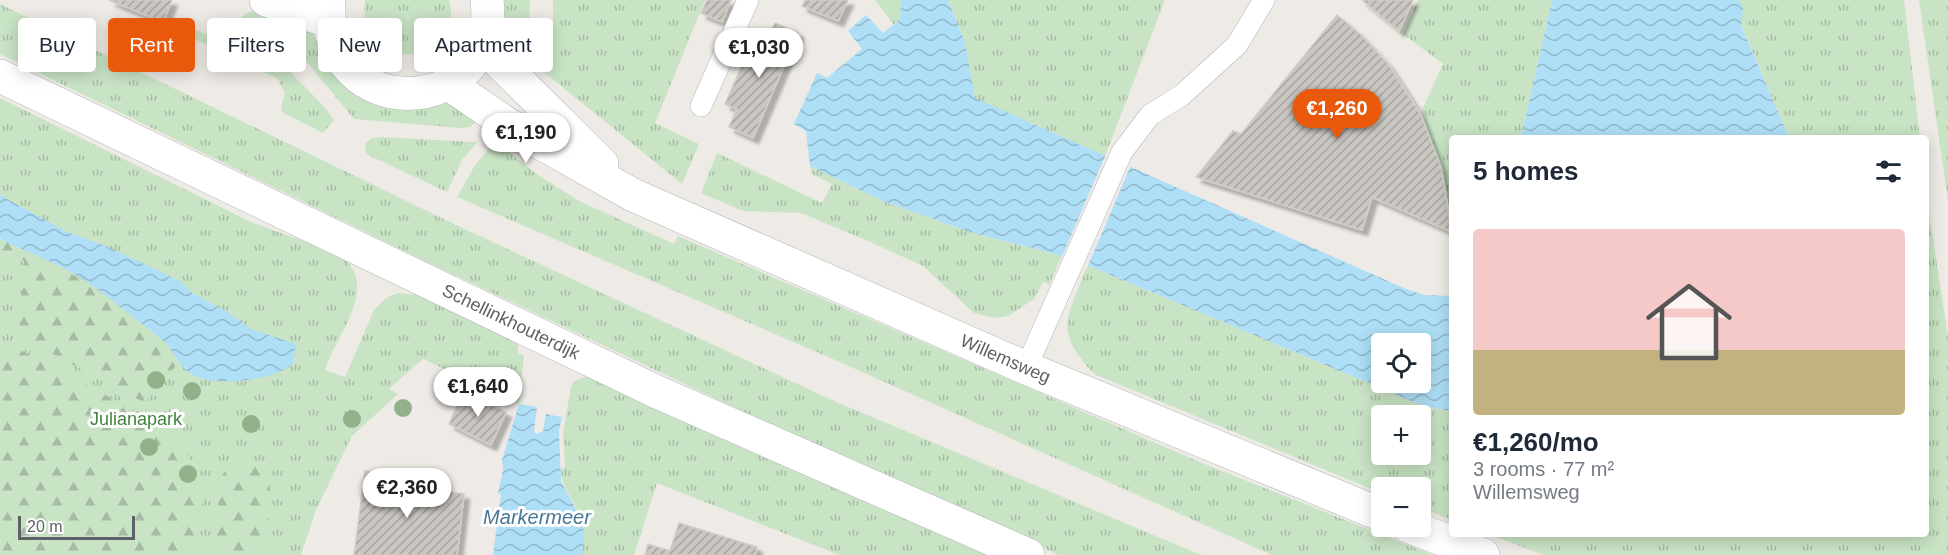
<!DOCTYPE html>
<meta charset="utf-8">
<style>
:root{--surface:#fff;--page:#f6f6f7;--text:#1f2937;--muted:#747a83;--accent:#ea580c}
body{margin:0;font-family:Helvetica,sans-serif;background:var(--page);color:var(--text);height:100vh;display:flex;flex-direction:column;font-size:22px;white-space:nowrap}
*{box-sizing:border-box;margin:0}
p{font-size:20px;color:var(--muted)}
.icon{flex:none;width:33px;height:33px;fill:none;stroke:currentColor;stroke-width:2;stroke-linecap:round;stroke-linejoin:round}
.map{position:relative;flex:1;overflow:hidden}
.panel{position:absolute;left:1449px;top:135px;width:480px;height:402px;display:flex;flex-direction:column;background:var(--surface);border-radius:6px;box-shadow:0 3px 15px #0003}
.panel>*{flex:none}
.top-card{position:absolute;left:18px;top:18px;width:570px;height:54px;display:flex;gap:12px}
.buttons{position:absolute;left:1371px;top:333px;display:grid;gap:12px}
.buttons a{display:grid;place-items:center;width:60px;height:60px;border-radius:6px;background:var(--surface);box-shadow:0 3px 15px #0003;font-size:30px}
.scale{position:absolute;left:18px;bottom:15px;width:117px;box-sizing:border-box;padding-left:6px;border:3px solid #5e6165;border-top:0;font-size:16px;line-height:21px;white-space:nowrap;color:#5e6165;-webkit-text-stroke:4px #fff;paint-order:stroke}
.price{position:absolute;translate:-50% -51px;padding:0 14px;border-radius:21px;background:#fff;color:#222;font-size:20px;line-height:39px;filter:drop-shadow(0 2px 3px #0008)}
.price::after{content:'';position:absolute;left:50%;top:36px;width:18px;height:14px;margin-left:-9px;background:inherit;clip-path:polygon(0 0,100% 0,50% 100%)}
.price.selected{background:var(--accent);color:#fff}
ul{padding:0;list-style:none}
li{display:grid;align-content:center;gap:12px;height:318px;padding:0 24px}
li span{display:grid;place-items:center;height:186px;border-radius:6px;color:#555}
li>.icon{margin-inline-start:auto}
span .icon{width:108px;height:108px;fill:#fffc;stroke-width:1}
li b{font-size:26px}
h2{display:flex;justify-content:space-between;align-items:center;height:72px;padding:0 24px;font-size:26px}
.chip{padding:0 21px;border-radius:6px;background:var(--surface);box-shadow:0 3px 15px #0003;font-size:21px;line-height:54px}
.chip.selected{background:var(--accent);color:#fff}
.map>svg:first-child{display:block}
.grass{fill:url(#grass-tufts);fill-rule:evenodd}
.forest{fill:url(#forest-firs)}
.water{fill:url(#water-waves);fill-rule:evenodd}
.pier{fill:#eeebe6}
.building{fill:url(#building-hatch);stroke:#d2ccc5;stroke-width:1.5;filter:url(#shadow)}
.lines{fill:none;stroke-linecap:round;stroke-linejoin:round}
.service-casing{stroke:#b3b6b9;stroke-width:22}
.minor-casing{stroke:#b3b6b9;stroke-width:34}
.tertiary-casing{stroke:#b3b6b9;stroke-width:34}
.service{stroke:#fff;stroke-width:21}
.minor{stroke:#fff;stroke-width:33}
.tertiary{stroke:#fff;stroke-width:33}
.tree{fill:#90b18a}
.labels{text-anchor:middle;stroke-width:6;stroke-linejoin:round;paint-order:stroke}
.street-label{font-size:18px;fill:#5e6165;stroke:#fff}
.park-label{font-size:18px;fill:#44823f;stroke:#fff}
.water-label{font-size:20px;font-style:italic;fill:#467796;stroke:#fff}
</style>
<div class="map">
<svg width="1948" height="555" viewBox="0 0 1948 555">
<defs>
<pattern id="grass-tufts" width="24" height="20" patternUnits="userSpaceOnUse" patternTransform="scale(1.5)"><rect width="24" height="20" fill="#c9e3c5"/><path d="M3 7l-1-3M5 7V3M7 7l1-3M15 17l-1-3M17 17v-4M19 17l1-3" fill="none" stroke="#a6bba4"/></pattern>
<pattern id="forest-firs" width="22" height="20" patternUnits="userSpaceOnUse" patternTransform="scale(1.5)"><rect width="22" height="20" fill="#c9e3c5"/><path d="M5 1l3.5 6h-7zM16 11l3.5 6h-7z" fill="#a6bba4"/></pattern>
<pattern id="water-waves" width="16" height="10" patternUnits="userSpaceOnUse" patternTransform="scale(1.5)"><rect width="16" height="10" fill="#aedff6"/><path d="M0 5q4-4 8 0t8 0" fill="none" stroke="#91b8cb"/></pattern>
<pattern id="building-hatch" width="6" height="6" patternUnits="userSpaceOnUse" patternTransform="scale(1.5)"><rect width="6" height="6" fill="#cac6c2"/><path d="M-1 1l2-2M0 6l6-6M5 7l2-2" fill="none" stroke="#a7a4a1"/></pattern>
<filter id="shadow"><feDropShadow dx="5.5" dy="5.5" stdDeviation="1.5" flood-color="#0004"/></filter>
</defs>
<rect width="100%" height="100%" fill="#eeebe6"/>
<g class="grass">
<path d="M365 0H449C468 66 355 79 365 0Z"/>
<path d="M501 0H530L528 42 519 61C504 43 502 22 501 0Z"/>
<path d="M553 0H705L655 123 699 144 682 184 540 69 553 34Z"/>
<path d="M875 0H901L900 20 894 25Z"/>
<path d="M948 0H1165L1105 156 974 98 965 42Z"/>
<path d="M1418 0H1552L1521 138H1452V223L1442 170 1421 112 1443 64 1403 34Z"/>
<path d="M1739 0H1904L1920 138H1789L1741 24 1742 8Z"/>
<path d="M1919 0H1948V201Z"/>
<path d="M0 4 454 224 834 401 1201 555H1059L909 490 429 263 0 54Z"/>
<path d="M257 10 268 13C257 57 314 87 334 120L323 133 283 113 281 108 285 93 278 79 163 24 165 19 215 37C233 32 237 13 257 10Z"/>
<path d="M279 21 311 31 326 57 436 101 453 104 478 120 470 127 461 128 354 119 281 31Z"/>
<path d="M0 98 253 223 337 253C383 285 338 330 325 370L345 377 374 310 386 298 398 293 420 295 518 342V353L524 356 519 404 423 359 389 389 398 394 352 436 316 510 301 555H0Z"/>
<path d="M379 137 474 142 478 141 462 160 447 192 366 154 365 144 371 138Z"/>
<path d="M495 141 538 175 579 201 674 244 678 236 1202 463 1433 555H1272L833 359 457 197 474 167Z"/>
<path d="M717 153 822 203 832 184 812 174 810 166 883 201 970 232 1062 256 1049 285 1043 282 1034 299 1008 316 995 318 974 313 923 266 866 240 801 213 743 211 701 193Z"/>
<path d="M1926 192 1948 337V555H1544L1488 534H1926Z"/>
<path d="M1087 265 1426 407 1452 411V520L1421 508 1420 488H1382L1381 493 1094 374C1050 327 1070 317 1087 265ZM1382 416H1420V454H1382Z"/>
<path d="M589 376 994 555H839L657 483 634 555H582C584 536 583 521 574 504 567 490 561 483 561 468L565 467 563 432 571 387 574 381Z"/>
</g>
<g class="forest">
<path d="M0 239 85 281 169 345 178 363 145 403 19 336 24 261 0 249Z"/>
<path d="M0 341C32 354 63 373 94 389 171 430 223 455 194 555H0Z"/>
<path d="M239 462 266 465 271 471 266 555H212C215 541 217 527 218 513 220 491 214 471 239 462Z"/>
</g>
<g class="water">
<path d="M901 0H948L965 42 975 98 1406 289 1425 295 1452 296V411L1426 407 1087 265 1062 256 970 232 883 201 810 166 806 131 794 124 817 73 827 78 862 49 848 31 866 15 883 33 900 20ZM1382 344H1420V382H1382Z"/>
<path d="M1552 0H1739L1743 8 1741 25 1789 138H1521Z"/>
<path d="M0 195 65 231 108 247 180 281 192 293 226 311 253 330 296 344 293 363C276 381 214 387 193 375 176 365 174 348 160 338 136 319 112 299 87 282 61 264 28 253 0 239Z"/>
<path d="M519 404 537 407 534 430 536 434 543 431 546 414 562 417 559 431 561 481 581 519 584 533 582 555H493L501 494 498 493 503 470 502 460Z"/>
</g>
<path class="pier" d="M1106 154 1131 165 1087 268 1061 259Z"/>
<g class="building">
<path d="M109 0H172L163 22Z"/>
<path d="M707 0H731L722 22 701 13Z"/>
<path d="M805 0H848L838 21 802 6Z"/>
<path d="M1362 0H1413L1399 31Z"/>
<path d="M1337 15 1361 35 1388 64 1420 113 1441 167 1452 232 1372 197 1362 230 1196 177 1233 131 1241 134Z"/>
<path d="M775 23 798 33 753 138 729 127 737 109 725 104 755 36 767 40Z"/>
<path d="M464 392 506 412 491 445 449 424Z"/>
<path d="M365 471 407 476 406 486 464 494 457 555H354Z"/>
<path d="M679 523 757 547 755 555H645L648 544 670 551Z"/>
</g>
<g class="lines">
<g class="service-casing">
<g id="service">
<path d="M701 106 748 0"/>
<path d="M1026 368 1122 152 1150 115 1182 95 1237 45 1264 0"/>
</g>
</g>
<g class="minor-casing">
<g id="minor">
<path id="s1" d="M0 76 657 392 1028 555"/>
</g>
</g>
<g class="tertiary-casing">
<g id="tertiary">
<path d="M266 0 327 21"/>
<path d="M329 0C322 130 501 119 487 0"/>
<path d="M482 45 602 164"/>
<path id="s2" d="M449 84 507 124 633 195 1026 368 1382 515"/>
<path d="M1408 526 1483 555"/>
</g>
</g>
<use href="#service" class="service"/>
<use href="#minor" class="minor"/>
<use href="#tertiary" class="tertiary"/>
</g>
<g class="tree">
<circle cx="156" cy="380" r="9"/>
<circle cx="192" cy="391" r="9"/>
<circle cx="403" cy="408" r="9"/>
<circle cx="352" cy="419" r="9"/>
<circle cx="251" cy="424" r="9"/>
<circle cx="149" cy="447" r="9"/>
<circle cx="188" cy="474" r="9"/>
</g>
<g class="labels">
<g class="street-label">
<text dy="6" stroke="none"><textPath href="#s1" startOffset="567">Schellinkhouterdijk</textPath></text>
<text dy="6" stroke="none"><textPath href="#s2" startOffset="622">Willemsweg</textPath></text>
</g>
<g class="park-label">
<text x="136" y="425">Julianapark</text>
</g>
<g class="water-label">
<text x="537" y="524">Markermeer</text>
</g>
</g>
</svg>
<div class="buttons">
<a><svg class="icon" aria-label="locate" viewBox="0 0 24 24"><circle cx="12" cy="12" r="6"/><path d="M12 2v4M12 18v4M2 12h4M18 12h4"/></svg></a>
<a>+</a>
<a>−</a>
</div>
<div class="scale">20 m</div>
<b class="price" style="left:759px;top:79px">€1,030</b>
<b class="price selected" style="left:1337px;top:140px">€1,260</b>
<b class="price" style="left:526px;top:164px">€1,190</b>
<b class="price" style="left:478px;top:418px">€1,640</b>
<b class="price" style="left:407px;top:519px">€2,360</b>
<div class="top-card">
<a class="chip">Buy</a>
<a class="chip selected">Rent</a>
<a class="chip">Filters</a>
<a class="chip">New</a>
<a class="chip">Apartment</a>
</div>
<section class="panel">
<h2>5 homes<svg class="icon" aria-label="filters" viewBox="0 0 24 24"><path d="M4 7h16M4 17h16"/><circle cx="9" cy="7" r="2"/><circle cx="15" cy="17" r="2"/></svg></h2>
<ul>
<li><span style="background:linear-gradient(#f6c9c9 65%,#c2b280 0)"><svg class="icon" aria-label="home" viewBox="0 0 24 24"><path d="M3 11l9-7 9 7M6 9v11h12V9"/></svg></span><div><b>€1,260/mo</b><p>3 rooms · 77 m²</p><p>Willemsweg</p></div></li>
</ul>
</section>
</div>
